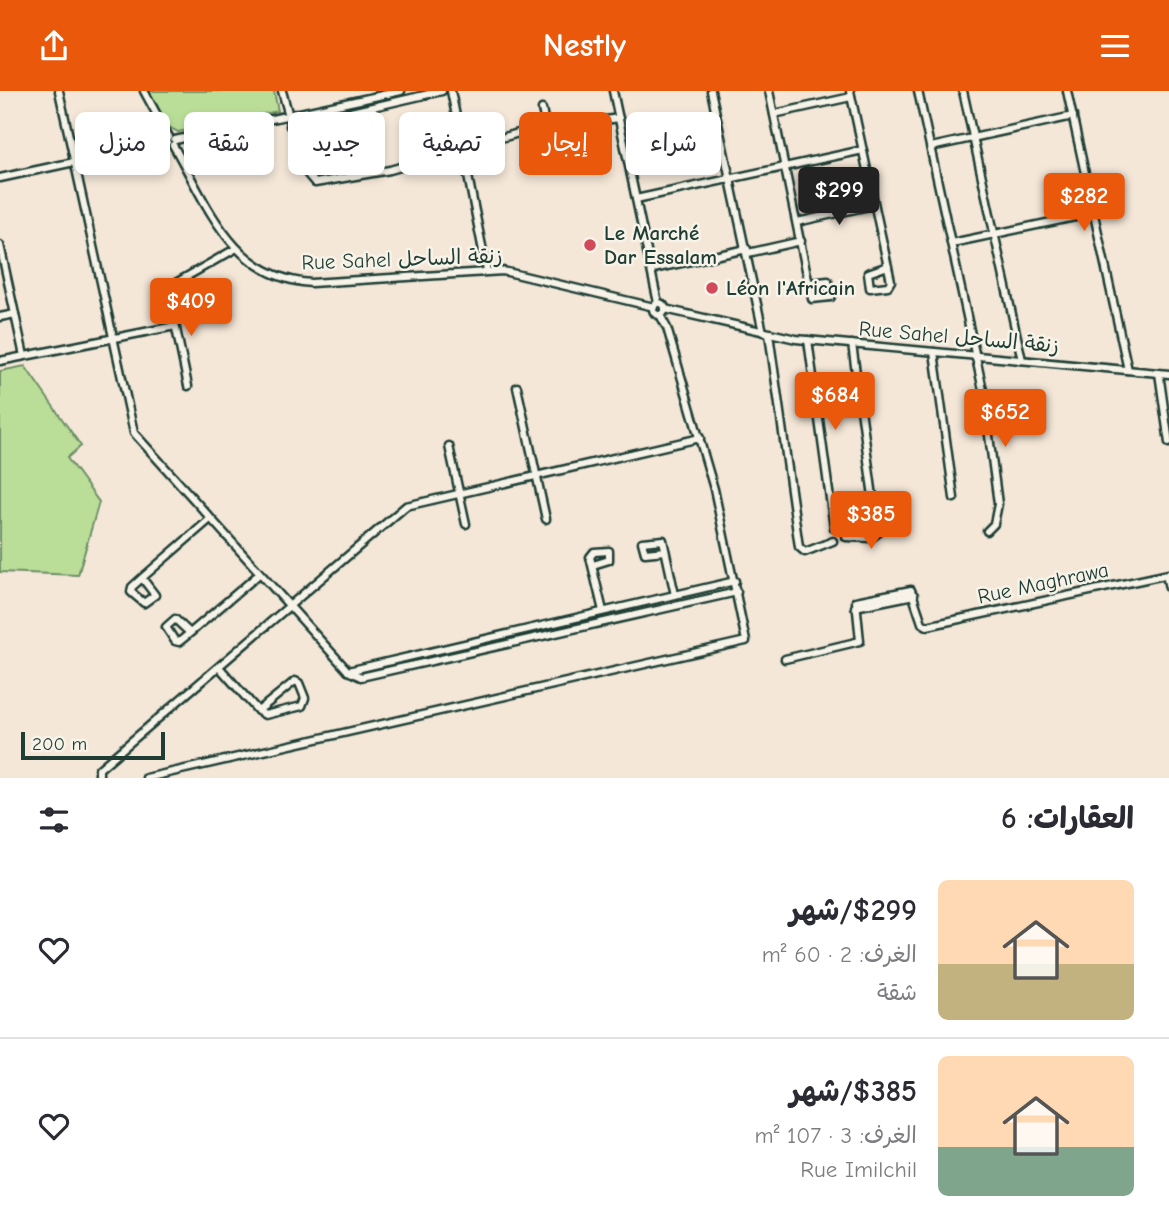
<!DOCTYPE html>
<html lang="ar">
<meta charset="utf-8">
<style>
:root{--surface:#fff;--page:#f7f7f7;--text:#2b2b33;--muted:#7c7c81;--line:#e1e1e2;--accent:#ea580c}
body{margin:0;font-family:"Comic Neue","Playpen Sans Arabic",sans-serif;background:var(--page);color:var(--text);direction:rtl;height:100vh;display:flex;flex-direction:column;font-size:26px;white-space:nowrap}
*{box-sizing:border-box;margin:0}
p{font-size:23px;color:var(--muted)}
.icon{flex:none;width:38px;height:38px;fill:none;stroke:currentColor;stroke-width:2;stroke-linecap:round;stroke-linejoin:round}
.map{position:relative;height:687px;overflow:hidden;direction:ltr}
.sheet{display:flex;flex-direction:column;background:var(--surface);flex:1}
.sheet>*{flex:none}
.top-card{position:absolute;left:21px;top:21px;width:700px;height:63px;direction:rtl;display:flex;gap:14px}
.scale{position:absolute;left:21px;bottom:18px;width:144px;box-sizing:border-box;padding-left:7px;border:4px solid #1f3d34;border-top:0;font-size:19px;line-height:24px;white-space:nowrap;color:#1f3d34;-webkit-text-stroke:5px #f7f3e8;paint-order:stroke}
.price{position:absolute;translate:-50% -60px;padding:0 16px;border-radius:7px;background:var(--accent);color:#fff;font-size:23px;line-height:46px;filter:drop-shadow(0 2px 4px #0008)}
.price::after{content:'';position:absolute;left:50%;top:42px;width:21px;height:16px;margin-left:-10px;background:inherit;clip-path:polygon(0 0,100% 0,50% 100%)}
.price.current{background:#222;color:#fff}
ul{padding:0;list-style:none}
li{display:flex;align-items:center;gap:21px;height:175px;padding:0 35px}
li+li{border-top:2px solid var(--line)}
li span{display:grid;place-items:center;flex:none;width:196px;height:140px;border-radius:10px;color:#555}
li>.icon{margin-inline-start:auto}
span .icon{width:84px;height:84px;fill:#fffc;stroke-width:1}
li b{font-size:30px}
h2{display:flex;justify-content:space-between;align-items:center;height:84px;padding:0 35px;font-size:30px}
.pill{padding:0 24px;border-radius:10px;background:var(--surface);box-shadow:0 4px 10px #0003;font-size:24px;line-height:63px}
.pill.current{background:var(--accent);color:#fff}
header{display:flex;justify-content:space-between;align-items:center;height:91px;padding:0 35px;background:var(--accent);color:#fff;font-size:32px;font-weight:600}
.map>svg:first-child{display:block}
.green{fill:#bade98;stroke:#6c8e66;stroke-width:2}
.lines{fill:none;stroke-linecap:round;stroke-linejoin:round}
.minor-casing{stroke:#1f3d34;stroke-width:11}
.minor{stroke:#f7f3e8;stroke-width:6}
.poi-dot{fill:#d1495b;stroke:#f7f3e8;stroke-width:2.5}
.labels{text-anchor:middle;stroke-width:5;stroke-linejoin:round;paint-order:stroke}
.poi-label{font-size:21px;font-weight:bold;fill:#1f3d34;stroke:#f7f3e8;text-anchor:start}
.street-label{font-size:21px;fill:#1f3d34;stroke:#f7f3e8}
</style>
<header><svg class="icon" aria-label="menu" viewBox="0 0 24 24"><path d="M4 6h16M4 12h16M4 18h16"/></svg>Nestly<svg class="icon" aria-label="share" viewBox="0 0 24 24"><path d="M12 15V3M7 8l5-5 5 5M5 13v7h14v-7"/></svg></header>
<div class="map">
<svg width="1169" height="687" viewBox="0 0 1169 687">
<rect width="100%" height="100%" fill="#f4e7d8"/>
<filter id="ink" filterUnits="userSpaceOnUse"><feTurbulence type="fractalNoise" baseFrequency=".0143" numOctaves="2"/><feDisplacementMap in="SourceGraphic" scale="14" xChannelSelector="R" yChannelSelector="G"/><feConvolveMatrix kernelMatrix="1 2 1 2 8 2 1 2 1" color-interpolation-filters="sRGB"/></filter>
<g filter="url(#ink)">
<g class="green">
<path d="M148 0H274L278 20 178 41 169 36Z"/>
<path d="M25 275 81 355 67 367 99 411 78 484 0 481V280Z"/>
</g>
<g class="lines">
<g class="minor-casing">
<g id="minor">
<path d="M59 0 134 342 348 580 361 586 737 501"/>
<path d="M144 0 169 46"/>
<path d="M282 0 304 79 315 92 390 79 522 41 619 27"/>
<path d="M451 0 487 180"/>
<path d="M613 0 658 212"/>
<path d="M711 0 763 241"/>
<path d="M769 0 812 208 831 206 828 190 809 192"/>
<path d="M850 0 891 190 888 195 870 197 868 182 888 175"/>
<path d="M918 0 983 299 998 413 994 433 987 440"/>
<path d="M963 0 1022 269"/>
<path d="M1067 0 1128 279"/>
<path d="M542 18 546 37"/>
<path d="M774 23 851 6"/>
<path d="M290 35 442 0"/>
<path d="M175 49 401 0"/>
<path d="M173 54C208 114 231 186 311 192L503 180 654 216"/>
<path d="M931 56 1073 25"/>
<path d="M0 87 167 51"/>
<path d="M636 108 863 59"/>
<path d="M797 131 874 114"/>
<path d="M952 152 1094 122"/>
<path d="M0 154 24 265"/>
<path d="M748 162 801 150"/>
<path d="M653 178 747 158"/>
<circle cx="659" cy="218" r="6"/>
<path d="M665 218 796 248 1169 283"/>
<path d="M0 226 15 223"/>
<path d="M769 243 799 456 805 461 833 450"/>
<path d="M808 249 834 437"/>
<path d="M934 261 954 407"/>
<path d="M0 270 175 235"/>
<path d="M1159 282 1169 352"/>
<path d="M188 295 168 199 172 194 235 158"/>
<path d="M517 296 546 428"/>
<path d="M449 355 466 433"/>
<path d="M846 446 871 447 878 442 852 253"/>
<path d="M665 460 645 462 642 451 663 449 675 504"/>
<path d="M593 474 609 469V460L594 461 590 466 603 520"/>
<path d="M1166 484 1169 497"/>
<path d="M142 487 155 504 144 512 131 501 132 496 142 487 209 429"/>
<path d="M855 516 914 504"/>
<path d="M190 542 175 528 166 536 175 550 179 551 190 542 258 484"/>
<path d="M785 568 860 550 856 510 911 499 922 532 927 535 1169 483"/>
<path d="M220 577 258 620"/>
<path d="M348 580 735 490"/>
<path d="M295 590 299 592 305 607 302 615 265 624 258 620Z"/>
<path d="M99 687V678L406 415 700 347"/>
<path d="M146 687 746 550 714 398 667 237 660 224"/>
</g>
</g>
<use href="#minor" class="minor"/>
</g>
</g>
<g class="poi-dot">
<circle cx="590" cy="154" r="7"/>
<circle cx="712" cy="197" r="7"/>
</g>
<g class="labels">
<g class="poi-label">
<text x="604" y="149">Le Marché<tspan x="604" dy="24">Dar Essalam</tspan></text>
<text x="726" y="204">Léon l'Africain</text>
</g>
<g class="street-label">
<text transform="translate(402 168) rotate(-2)" y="7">Rue Sahel زنقة الساحل</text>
<text transform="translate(959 246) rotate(5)" y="7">Rue Sahel زنقة الساحل</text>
<text transform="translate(1043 492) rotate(-12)" y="7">Rue Maghrawa</text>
</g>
</g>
</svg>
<div class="scale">200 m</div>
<b class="price current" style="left:839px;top:136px">$299</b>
<b class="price" style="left:1084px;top:142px">$282</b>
<b class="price" style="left:191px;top:247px">$409</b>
<b class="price" style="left:835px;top:341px">$684</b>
<b class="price" style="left:1005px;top:358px">$652</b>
<b class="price" style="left:871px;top:460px">$385</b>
<div class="top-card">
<a class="pill">شراء</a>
<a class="pill current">إيجار</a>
<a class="pill">تصفية</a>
<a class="pill">جديد</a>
<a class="pill">شقة</a>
<a class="pill">منزل</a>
</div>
</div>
<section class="sheet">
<h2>العقارات: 6<svg class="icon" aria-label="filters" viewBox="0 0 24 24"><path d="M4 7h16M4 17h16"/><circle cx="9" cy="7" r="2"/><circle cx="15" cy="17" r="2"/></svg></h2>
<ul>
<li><span style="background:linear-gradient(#ffd9b3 60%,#c2b280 0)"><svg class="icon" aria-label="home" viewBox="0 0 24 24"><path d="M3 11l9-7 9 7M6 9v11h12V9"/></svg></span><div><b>$299/شهر</b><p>الغرف: 2 · 60 m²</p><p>شقة</p></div><svg class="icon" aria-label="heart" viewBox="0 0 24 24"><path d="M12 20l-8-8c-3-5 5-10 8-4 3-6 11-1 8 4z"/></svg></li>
<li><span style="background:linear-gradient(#ffd9b3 65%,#7fa58c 0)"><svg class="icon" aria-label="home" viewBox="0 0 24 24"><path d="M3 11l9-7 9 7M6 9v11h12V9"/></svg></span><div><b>$385/شهر</b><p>الغرف: 3 · 107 m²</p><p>Rue Imilchil</p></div><svg class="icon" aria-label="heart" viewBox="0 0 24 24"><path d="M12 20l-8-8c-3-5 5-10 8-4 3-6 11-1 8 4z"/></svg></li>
</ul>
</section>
